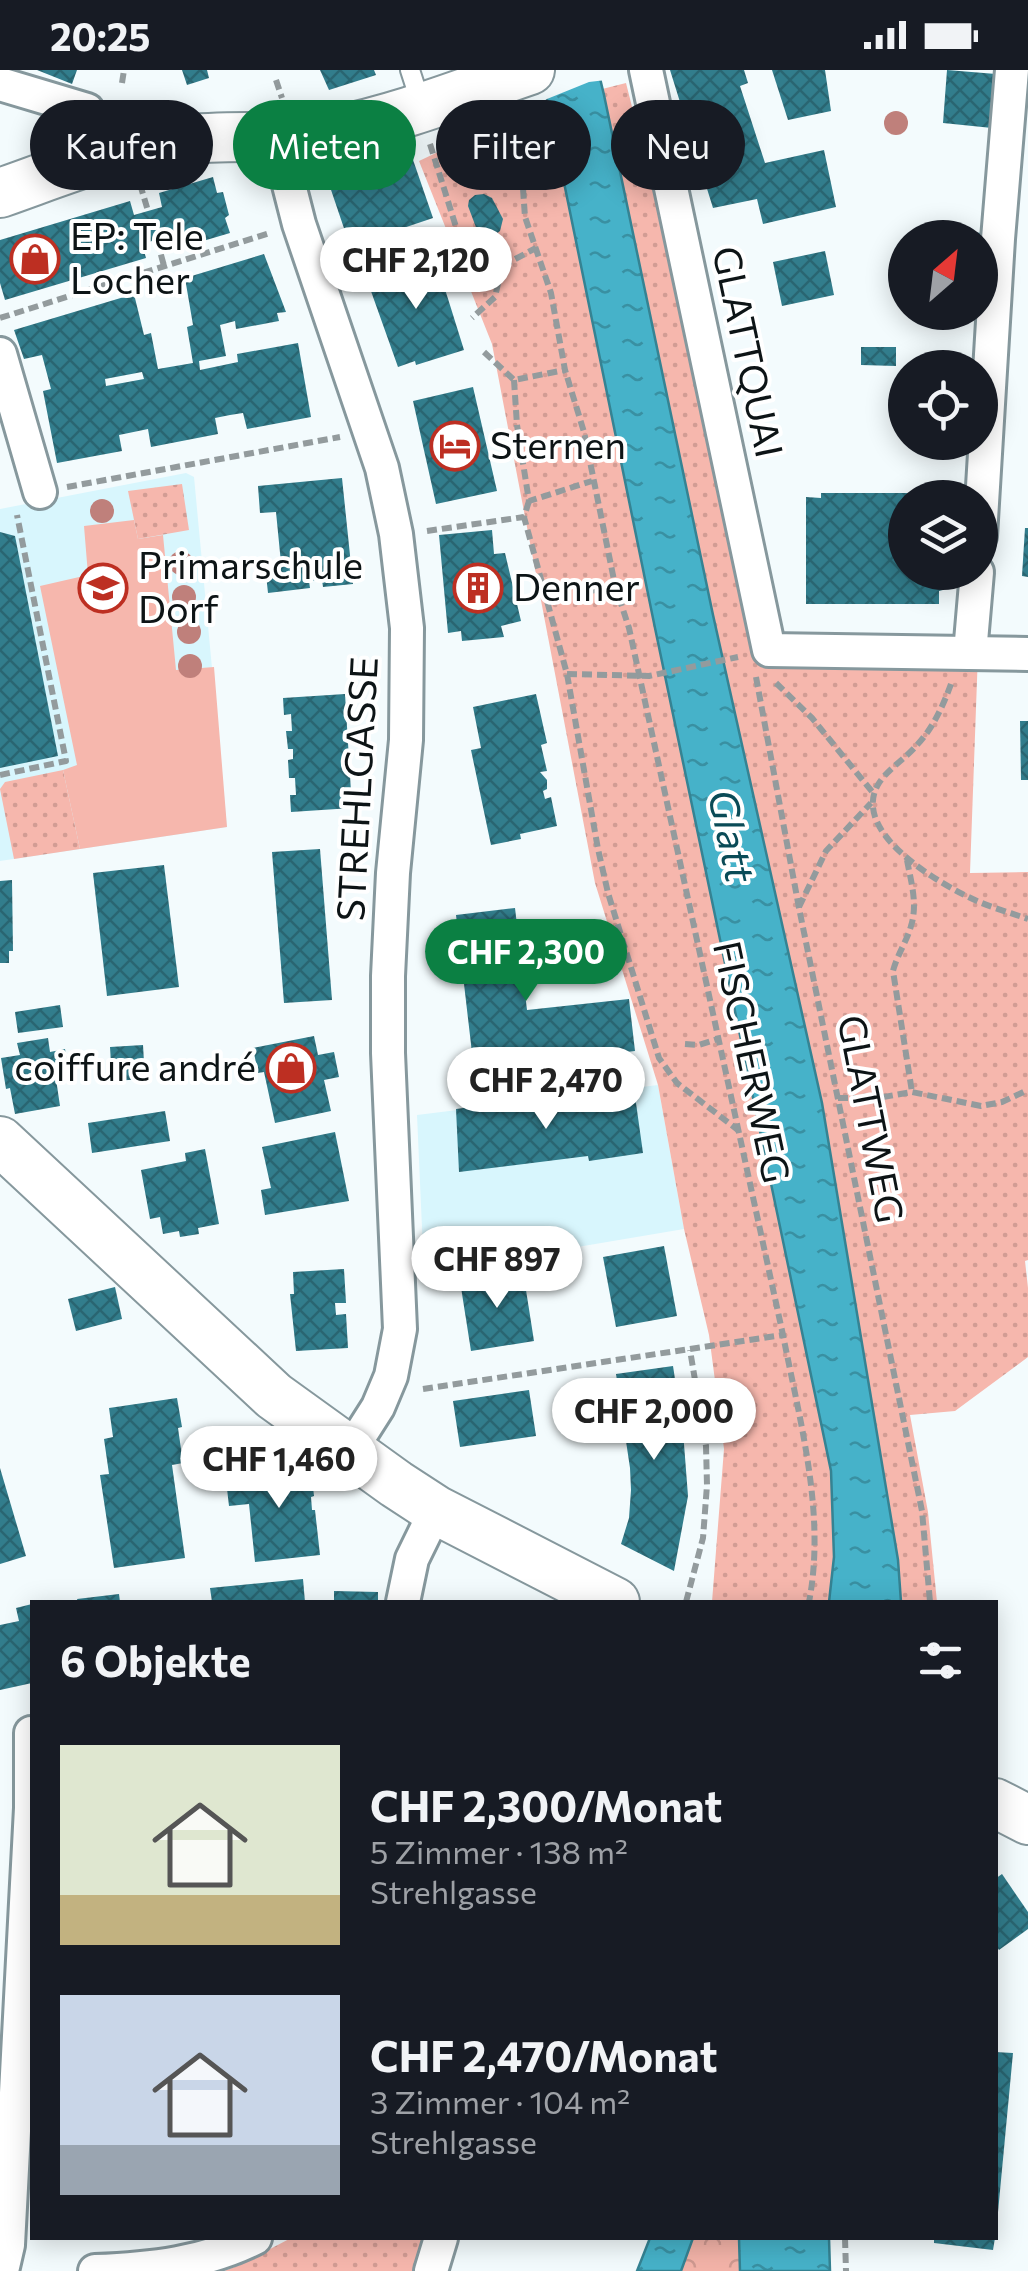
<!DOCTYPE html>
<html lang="de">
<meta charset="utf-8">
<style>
:root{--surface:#171b24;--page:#242831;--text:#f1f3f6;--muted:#9ea1a6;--accent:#0b8043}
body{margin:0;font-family:Commissioner,sans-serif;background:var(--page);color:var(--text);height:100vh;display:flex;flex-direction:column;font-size:38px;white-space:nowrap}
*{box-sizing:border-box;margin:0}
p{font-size:32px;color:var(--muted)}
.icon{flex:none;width:55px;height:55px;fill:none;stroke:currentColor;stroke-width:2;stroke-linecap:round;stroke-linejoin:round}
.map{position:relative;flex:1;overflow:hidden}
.side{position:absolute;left:30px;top:1530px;width:968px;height:640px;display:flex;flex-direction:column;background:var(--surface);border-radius:0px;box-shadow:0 5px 25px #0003}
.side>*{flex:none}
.guide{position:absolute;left:30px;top:30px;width:970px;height:90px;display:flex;gap:20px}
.needle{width:65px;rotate:28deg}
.controls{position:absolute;left:888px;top:150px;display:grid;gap:20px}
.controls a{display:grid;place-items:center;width:110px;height:110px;border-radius:50%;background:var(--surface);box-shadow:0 5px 25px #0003;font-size:50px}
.price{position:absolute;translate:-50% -85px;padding:0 22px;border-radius:35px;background:#fff;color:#222;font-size:32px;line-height:65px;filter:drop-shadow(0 2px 5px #0008)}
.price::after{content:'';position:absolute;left:50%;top:60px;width:30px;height:22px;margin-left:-15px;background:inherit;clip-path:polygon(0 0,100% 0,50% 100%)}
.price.current{background:var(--accent);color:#fff}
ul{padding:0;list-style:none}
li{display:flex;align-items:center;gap:30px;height:250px;padding:0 30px}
li span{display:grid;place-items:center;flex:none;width:280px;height:200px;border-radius:0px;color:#555}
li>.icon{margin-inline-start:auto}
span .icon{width:120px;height:120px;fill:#fffc;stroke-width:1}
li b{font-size:42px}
h2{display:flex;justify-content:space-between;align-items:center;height:120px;padding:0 30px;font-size:42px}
.pill{padding:0 35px;border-radius:45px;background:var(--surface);box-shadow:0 5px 25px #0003;font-size:35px;line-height:90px}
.pill.current{background:var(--accent);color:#fff}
.status{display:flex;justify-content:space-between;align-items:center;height:70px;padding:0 50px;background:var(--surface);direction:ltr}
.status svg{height:28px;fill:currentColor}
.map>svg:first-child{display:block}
.built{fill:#d8f6fd}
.grass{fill:url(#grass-dots)}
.forest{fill:url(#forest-crowns)}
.garden{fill:#f6b7ad}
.water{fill:url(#water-ripples);stroke:#358393;stroke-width:2.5}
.pier{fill:#f3fbfd}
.building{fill:url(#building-cross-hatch);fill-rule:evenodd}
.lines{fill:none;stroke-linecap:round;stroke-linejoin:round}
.lane-casing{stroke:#86989d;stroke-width:22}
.street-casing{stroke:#86989d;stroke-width:38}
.secondary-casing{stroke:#86989d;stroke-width:52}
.path{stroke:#939b9d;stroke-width:6;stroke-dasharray:10 5;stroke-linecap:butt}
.lane{stroke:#fff;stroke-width:18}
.street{stroke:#fff;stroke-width:32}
.secondary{stroke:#fff;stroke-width:48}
.tree{fill:#bf807b}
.labels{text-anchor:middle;stroke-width:8;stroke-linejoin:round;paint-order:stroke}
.poi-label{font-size:38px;fill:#0d1416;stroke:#fff;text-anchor:start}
.street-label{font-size:38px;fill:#0d1416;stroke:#fff}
.water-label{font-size:40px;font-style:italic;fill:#0a4b57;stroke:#fff}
</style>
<div class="status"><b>20:25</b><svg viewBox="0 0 49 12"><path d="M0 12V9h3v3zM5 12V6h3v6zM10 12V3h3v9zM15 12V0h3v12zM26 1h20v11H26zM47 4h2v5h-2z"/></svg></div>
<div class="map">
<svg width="1028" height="2201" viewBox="0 0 1028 2201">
<defs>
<pattern id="grass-dots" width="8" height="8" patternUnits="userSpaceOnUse" patternTransform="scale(2.5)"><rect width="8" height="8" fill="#f6b7ad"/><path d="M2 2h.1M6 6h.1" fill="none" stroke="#d29c94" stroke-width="1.8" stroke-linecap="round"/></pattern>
<pattern id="forest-crowns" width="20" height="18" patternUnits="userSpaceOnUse" patternTransform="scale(2.5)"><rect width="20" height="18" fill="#f3b3a8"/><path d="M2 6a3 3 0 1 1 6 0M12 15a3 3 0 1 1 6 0" fill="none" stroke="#cf9990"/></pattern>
<pattern id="water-ripples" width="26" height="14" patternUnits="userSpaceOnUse" patternTransform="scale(2.5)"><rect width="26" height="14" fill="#46b2c9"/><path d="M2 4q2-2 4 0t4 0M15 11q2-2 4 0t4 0" fill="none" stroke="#3990a2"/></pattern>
<pattern id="building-cross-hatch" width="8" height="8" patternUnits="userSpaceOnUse" patternTransform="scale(2.5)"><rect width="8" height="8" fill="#327d8c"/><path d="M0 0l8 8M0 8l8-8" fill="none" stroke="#296571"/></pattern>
</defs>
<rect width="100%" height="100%" fill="#f3fbfd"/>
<g class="built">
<path d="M186 403 194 407 227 757 0 791V439Z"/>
<path d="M658 1015 684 1159 424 1203 417 1045Z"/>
</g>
<g class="grass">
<path d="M626 13 769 580 978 583 970 803 1028 802V1190L1025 1191 1028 1218V1287L955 1341 910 1345 928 1442 937 1532H712L724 1379 709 1265 684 1159 658 1015 595 813 492 274 419 91 535 36Z"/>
<path d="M182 414 189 460 138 469 128 421Z"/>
<path d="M63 700 80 779 14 789 0 719 5 712Z"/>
<path d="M291 2168H424L413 2201H224L240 2195Z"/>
</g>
<path class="forest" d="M693 2168H739L740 2201H681Z"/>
<path class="garden" d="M134 450 138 469 163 465 176 600 214 597 227 757 80 779 63 700 77 695 40 516 88 505 84 456Z"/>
<g class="water">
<path d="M541 0H598L604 25 713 545 822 1033 898 1490 901 1532H829L834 1487 831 1401 655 558Z"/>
<path d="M650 2168H693L681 2201H637Z"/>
<path d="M739 2168H829L830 2201H740Z"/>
</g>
<path class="pier" d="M536 0H603L606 10 589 12 542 31Z"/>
<g class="building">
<path d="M37 0H77L72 14Z"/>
<path d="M182 0H207L209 8 187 15Z"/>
<path d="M320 0H374L376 5 329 20Z"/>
<path d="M670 0H744L748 13 740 16 765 93 824 80 836 137 763 154 757 129 713 138Z"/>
<path d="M772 0H825L831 41 788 50Z"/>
<path d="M947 0 996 4 992 58 943 53Z"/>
<path d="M411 84 433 148 350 176 328 111Z"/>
<path d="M213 107 217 123 223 122 229 145 225 148 230 163 176 179 172 165 142 174 146 188 5 230 0 213V170L130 131 134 145 162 137 159 123Z"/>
<path d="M484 124 492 128 503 149 500 161 492 167H484L477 160 468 136 469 130 475 125Z"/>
<path d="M928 157 981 163 980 168H926Z"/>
<path d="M825 181 834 225 782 236 773 192Z"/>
<path d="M264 184 286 242 277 243 279 251 236 259 235 251 220 255 226 286 199 291 200 300 238 292 237 284 298 273 311 347 247 359 243 343 230 345 215 348 218 364 151 377 148 359 119 365 122 381 57 393 43 321 51 319 42 285 24 289 14 260 134 224 144 265 151 263 158 299 193 293 187 257 193 255 185 208ZM142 302 144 309 106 316 105 309Z"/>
<path d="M434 184 464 280 416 295 415 291 398 297 367 210 387 203 386 199Z"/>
<path d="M861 277H896V296L861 295Z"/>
<path d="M473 317 497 421 436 434 413 331Z"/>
<path d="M342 408 353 514 323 517 322 510 309 511 310 518 268 523 265 495 281 493 276 442 260 443 258 416Z"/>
<path d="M821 423H943V428H905V502H943V520L939 521V534H806V427L821 428Z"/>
<path d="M1025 458H1028V507L1022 506Z"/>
<path d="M492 460 494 484 505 483 521 551 501 556 504 567 462 571 461 561 448 563 439 465Z"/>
<path d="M0 462 15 466 58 686 0 698Z"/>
<path d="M345 624 352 738 291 742 290 725H296L295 708H289L288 690 293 689V679H288L286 661H292L291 644 284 645 283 628Z"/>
<path d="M536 624 547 673 541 675 547 701 540 702 547 710V719L543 721 545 729 551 727 557 756 520 764 521 769 491 775 471 680 481 678 473 637Z"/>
<path d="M1020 651H1028V710H1021Z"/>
<path d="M320 779 332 930 284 933 272 782Z"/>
<path d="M164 795 179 917 107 926 93 803Z"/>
<path d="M12 810 13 881H9V893H0V811Z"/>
<path d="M515 838 527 940 629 929 635 981 474 1000 456 845Z"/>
<path d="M60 935 63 957 18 963 15 942Z"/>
<path d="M314 966 318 985 334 982 339 1007 324 1010 331 1041 275 1053 264 1002 258 1003 253 978Z"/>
<path d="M48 968 50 982 65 979 70 1007 56 1009 60 1036 15 1044 10 1018 6 1019 1 988 20 985 17 973Z"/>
<path d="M143 975 145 1009 112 1011 110 977Z"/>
<path d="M560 1025 562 1039 635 1026 643 1083 589 1091 588 1086 459 1102 456 1039Z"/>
<path d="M165 1041 170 1071 92 1083 88 1053Z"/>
<path d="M335 1062 349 1131 265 1145 261 1120 271 1118 262 1077Z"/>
<path d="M205 1079 219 1154 198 1158 199 1164 180 1167 179 1161 163 1164 160 1147 150 1149 141 1100 186 1091 185 1083Z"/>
<path d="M664 1176 677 1246 616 1257 603 1187Z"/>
<path d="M344 1199 346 1233H335L336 1245 346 1244 348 1278 296 1281 290 1224H294L293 1202Z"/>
<path d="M523 1201 534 1271 471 1281 460 1211Z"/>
<path d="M115 1217 122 1249 76 1261 68 1229Z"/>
<path d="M673 1296 683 1361 688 1426 674 1501 621 1474 629 1448 631 1420 630 1398 616 1304Z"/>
<path d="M529 1320 536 1366 460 1377 453 1331Z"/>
<path d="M177 1328 182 1357 178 1358 183 1393 172 1395 185 1488 114 1498 100 1405 109 1404 104 1369 113 1367 109 1338Z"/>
<path d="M283 1385 288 1388 289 1401 311 1399 314 1426 311 1427 312 1440H315L320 1485 255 1492 249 1434 229 1436 226 1410 244 1409V1405L265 1402V1399L272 1398 271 1386Z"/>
<path d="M0 1398 26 1486 0 1494Z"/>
<path d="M303 1509 305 1532H212L210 1518Z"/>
<path d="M334 1521 378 1522V1532H334Z"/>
<path d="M119 1524 120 1532H78L77 1529Z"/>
<path d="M32 1534V1613L0 1620V1555L19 1551 16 1538Z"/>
<path d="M1002 1804 1028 1842V1859L999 1880 995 1874V1809Z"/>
<path d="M995 1982 1013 1983 998 2142 995 2141Z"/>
<path d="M934 2168H995L993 2180 934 2173Z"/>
</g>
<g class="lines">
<g class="lane-casing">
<path id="lane" d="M410 0 422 37"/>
</g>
<g class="street-casing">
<g id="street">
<path d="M646 0 769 580 1028 584"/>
<path d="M0 14 87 40 106 86"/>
<path d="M277 68 299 154 382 398 396 464 407 558 406 670 393 803 388 906V983L400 1259 391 1306 378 1337 350 1381"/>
<path d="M0 284 40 422"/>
<path d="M980 466 998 169 1012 0"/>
<path d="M970 583 977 502"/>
<path d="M403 1532 412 1489 436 1440"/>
<path d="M2 2201 8 2175 31 1738V1663"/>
<path d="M95 2201C149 2199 206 2193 255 2168"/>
<path d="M431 2201 441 2168"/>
</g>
</g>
<g class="secondary-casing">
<g id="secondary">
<path d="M0 123C60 102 119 77 182 70 233 64 283 71 334 61 401 48 465 22 530 0"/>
<path d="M0 1071 274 1326 396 1414 436 1440 615 1532"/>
<path d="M995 1733 1028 1750"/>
</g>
</g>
<g class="path">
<path d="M276 10 282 28"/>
<path d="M122 13 124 0"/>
<path d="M517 45 523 51 538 48"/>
<path d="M487 55 522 104 525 147 551 223 565 300 584 362 615 515 629 558 783 1265C800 1352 826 1444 809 1532"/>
<path d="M430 74 457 160 444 165"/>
<path d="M140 114 148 141"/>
<path d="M457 160 477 180 502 196 495 227 472 248"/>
<path d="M157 170 164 196"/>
<path d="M502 196 536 178"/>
<path d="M0 248 270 163"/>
<path d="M484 282 514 310 565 300"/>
<path d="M514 310 517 355 529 431 592 411"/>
<path d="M67 417 340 367"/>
<path d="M529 431 524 447 567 604 598 779 608 823 659 988 677 1013 738 1060"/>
<path d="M427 461 524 447"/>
<path d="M544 516 583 523 615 515"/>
<path d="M567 604 649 606 738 587"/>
<path d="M756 607 799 838 922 1441 930 1532"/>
<path d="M776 613 812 648 874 724"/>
<path d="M951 614C943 636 933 658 917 675 906 688 888 699 879 713 848 762 941 815 977 831 993 838 1011 843 1028 849"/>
<path d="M0 705 66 691 17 445"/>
<path d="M907 790C911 812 918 834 911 856 907 871 897 885 893 901L912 1022"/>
<path d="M799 837 826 781 871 733"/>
<path d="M685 974 699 975 718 969"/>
<path d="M838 1028H878L912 1022 981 1036 1002 1032 1028 1020"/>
<path d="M423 1319 783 1265"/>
<path d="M686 1532 703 1468 707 1415 706 1376 690 1280"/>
<path d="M845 2168 846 2201"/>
</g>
<use href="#lane" class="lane"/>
<use href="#street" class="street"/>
<use href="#secondary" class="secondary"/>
</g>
<g class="tree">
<circle cx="896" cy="53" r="12"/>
<circle cx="102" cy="441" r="12"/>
<circle cx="181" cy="493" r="12"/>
<circle cx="184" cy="527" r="12"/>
<circle cx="189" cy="562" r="12"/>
<circle cx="190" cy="596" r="12"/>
</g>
<defs>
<g id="shop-ring" transform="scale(2.5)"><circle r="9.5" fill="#fff" stroke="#bd2f22" stroke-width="1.5"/><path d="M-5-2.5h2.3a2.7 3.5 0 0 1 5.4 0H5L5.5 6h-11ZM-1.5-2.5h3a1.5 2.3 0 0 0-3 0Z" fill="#bd2f22"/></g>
<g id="hotel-ring" transform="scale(2.5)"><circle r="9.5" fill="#fff" stroke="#bd2f22" stroke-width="1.5"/><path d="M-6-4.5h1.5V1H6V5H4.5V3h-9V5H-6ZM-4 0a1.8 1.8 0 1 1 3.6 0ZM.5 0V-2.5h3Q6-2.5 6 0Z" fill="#bd2f22"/></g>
<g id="school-ring" transform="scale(2.5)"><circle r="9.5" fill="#fff" stroke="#bd2f22" stroke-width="1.5"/><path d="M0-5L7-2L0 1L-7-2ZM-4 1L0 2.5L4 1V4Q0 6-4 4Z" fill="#bd2f22"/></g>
<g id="building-ring" transform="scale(2.5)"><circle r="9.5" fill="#fff" stroke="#bd2f22" stroke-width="1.5"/><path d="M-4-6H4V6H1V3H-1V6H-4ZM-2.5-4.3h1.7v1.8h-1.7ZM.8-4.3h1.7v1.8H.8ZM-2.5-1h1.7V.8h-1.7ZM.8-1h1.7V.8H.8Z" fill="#bd2f22"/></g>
</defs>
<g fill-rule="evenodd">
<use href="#shop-ring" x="35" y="189"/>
<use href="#hotel-ring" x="455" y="376"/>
<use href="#school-ring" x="103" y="518"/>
<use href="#building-ring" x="478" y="518"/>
<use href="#shop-ring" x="291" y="998"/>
</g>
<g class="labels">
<g class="poi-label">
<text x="70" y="180">EP: Tele<tspan x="70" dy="44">Locher</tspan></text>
<text x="490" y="389">Sternen</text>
<text x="138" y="509">Primarschule<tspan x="138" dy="44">Dorf</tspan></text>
<text x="513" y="531">Denner</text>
<text x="256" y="1011" text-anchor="end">coiffure andré</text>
</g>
<g class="street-label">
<text transform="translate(747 282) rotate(78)" y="13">GLATTQUAI</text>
<text transform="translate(358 719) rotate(-87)" y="13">STREHLGASSE</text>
<text transform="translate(751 992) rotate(78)" y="13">FISCHERWEG</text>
<text transform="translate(870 1049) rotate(79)" y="13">GLATTWEG</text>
</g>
<g class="water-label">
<text transform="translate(731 766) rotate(78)" y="14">Glatt</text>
</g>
</g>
</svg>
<div class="controls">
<a><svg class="needle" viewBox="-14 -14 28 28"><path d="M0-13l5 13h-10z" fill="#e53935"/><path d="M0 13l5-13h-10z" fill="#9ea1a6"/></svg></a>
<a><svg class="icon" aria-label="locate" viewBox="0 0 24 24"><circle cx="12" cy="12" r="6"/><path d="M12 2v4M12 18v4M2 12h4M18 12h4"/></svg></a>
<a><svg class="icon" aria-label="layers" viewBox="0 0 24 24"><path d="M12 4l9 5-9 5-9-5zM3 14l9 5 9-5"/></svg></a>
</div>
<b class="price" style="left:416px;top:242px">CHF 2,120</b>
<b class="price current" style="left:526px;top:934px">CHF 2,300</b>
<b class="price" style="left:546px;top:1062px">CHF 2,470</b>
<b class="price" style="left:497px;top:1241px">CHF 897</b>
<b class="price" style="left:654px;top:1393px">CHF 2,000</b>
<b class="price" style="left:279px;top:1441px">CHF 1,460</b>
<div class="guide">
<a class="pill">Kaufen</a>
<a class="pill current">Mieten</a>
<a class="pill">Filter</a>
<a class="pill">Neu</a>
</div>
<section class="side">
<h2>6 Objekte<svg class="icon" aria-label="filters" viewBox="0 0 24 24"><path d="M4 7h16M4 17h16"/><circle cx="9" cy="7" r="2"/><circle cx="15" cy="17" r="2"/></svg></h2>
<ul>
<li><span style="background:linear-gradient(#dfe7d0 75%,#c2b280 0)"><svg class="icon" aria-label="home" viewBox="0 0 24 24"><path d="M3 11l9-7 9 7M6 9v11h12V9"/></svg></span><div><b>CHF 2,300/Monat</b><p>5 Zimmer · 138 m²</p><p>Strehlgasse</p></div></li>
<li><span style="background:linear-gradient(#c9d6e8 75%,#9aa5b1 0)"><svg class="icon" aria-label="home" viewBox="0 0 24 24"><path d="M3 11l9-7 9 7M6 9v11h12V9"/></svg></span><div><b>CHF 2,470/Monat</b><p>3 Zimmer · 104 m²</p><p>Strehlgasse</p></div></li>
</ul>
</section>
</div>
